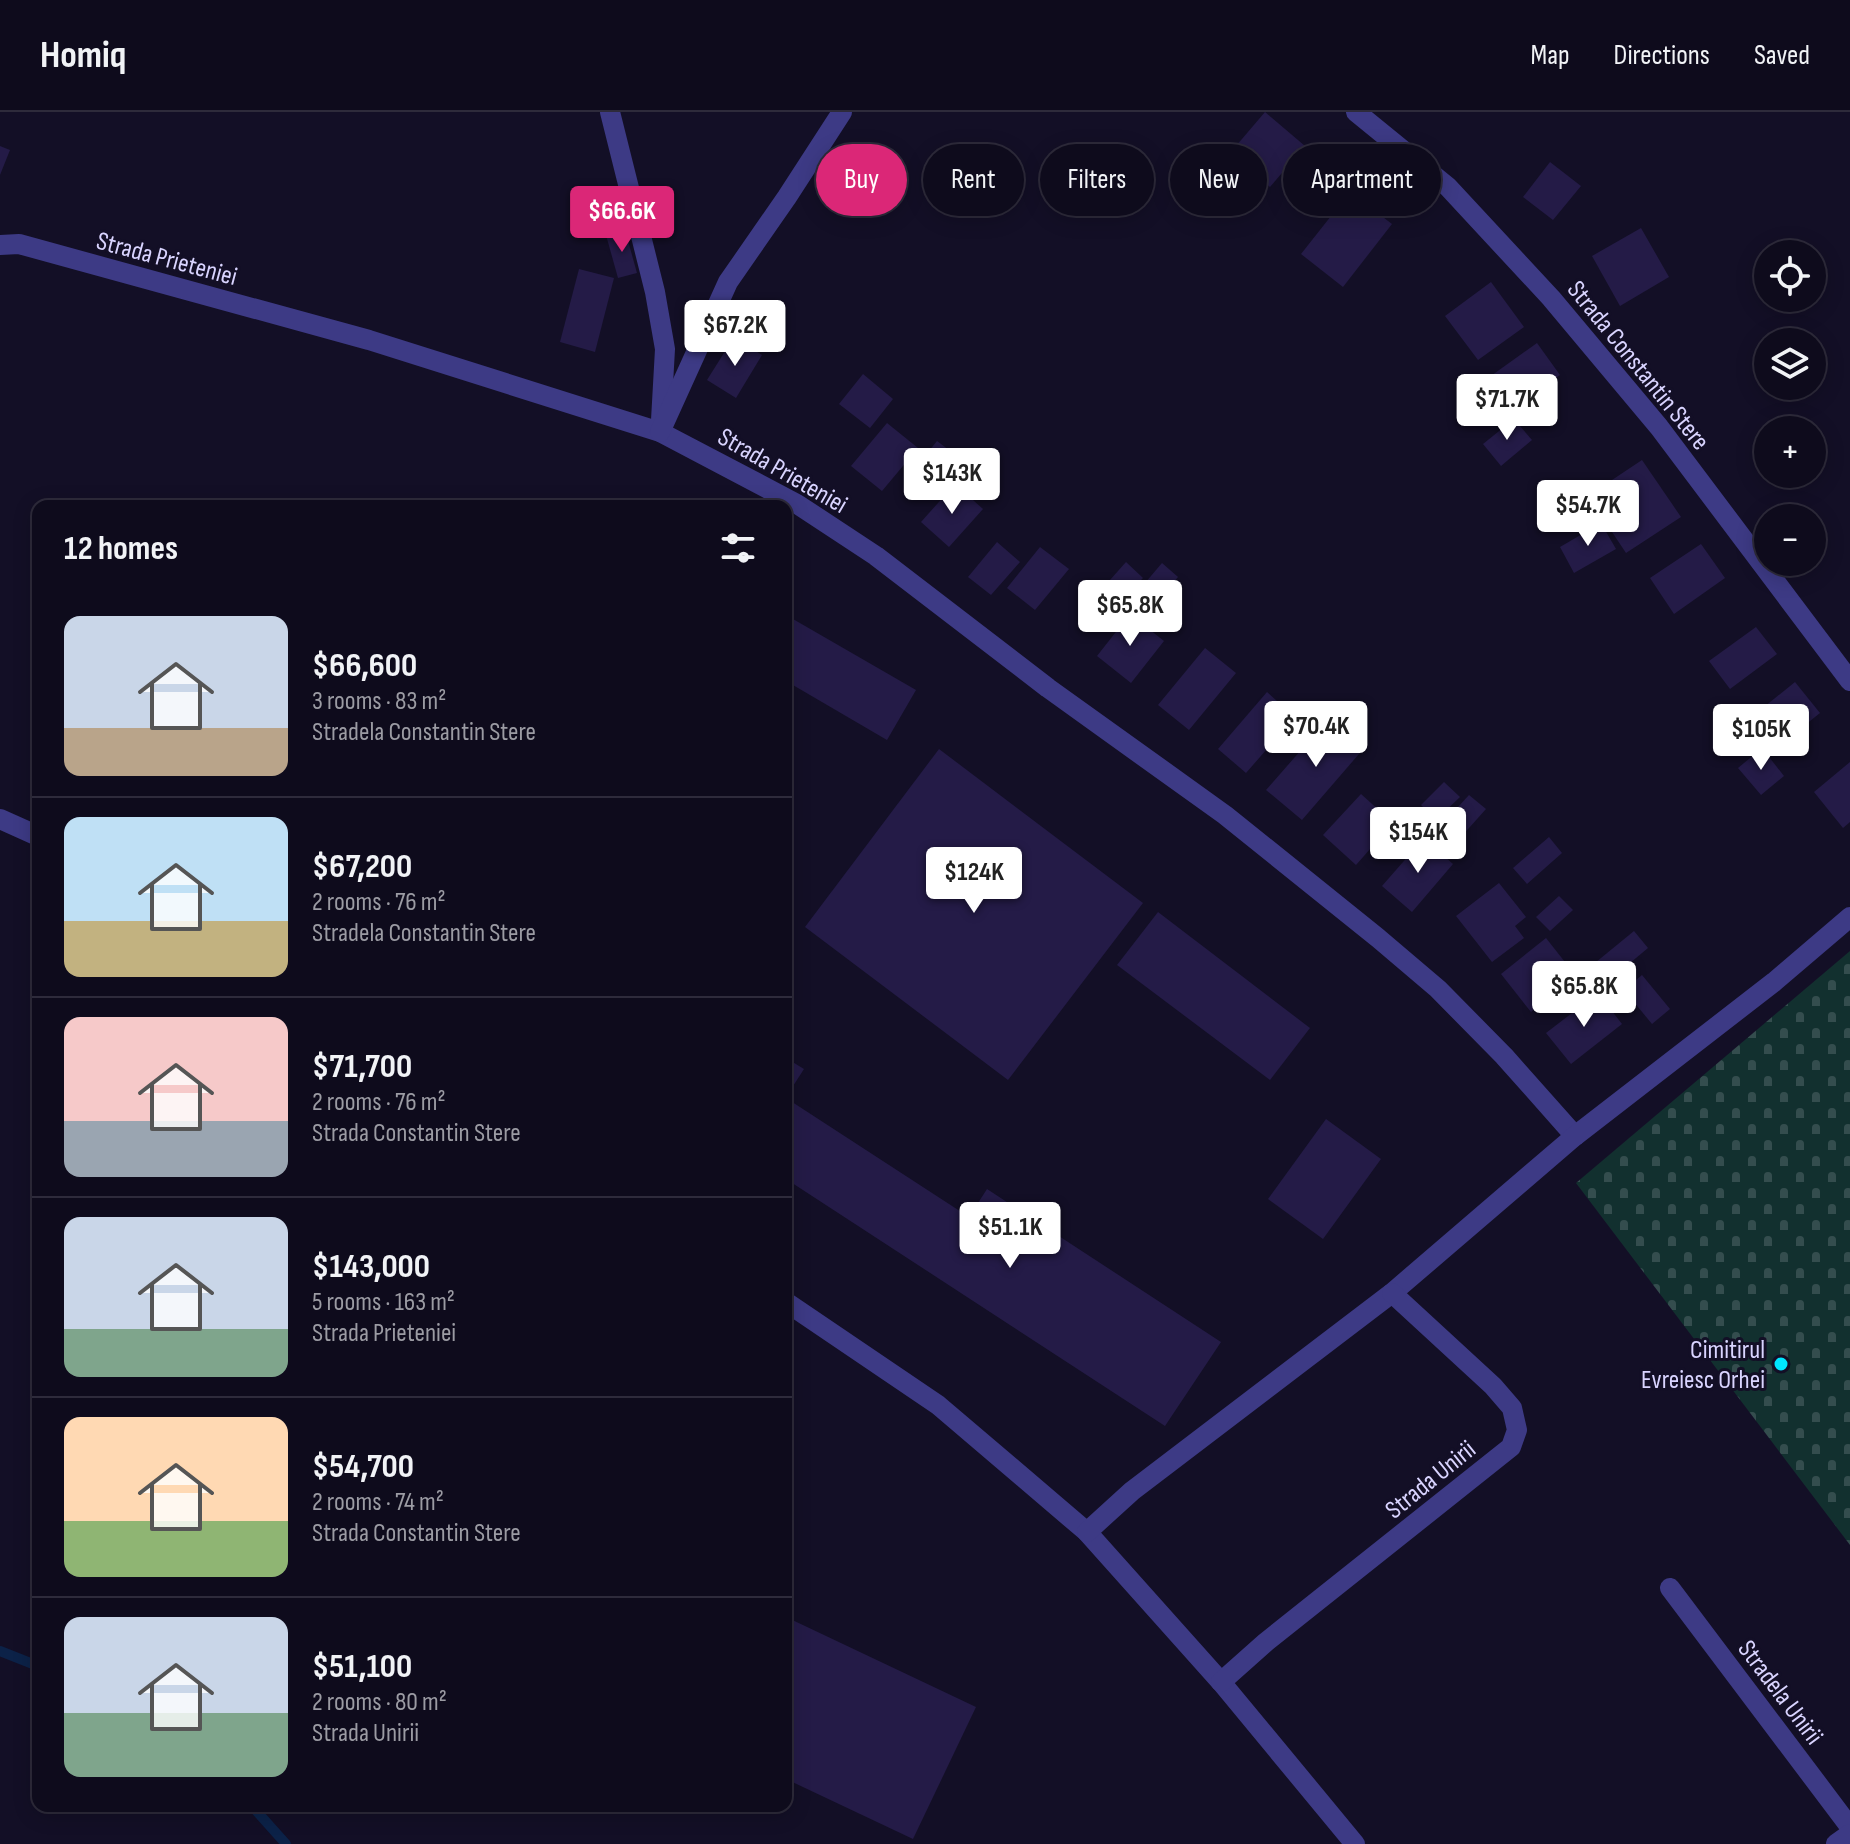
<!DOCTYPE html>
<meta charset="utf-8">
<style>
:root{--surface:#0e0b1c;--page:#1c1929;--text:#f1f3f6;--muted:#9b9ba3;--line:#2e2b3b;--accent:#db2777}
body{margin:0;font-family:"Sofia Sans Condensed",sans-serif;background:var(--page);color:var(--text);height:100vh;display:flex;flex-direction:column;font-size:30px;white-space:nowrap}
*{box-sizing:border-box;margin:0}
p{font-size:26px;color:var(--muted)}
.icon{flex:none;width:44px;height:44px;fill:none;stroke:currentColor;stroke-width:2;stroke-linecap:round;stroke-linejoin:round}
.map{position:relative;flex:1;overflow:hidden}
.drawer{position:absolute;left:32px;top:388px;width:760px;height:1312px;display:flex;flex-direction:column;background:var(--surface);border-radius:16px;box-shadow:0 4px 20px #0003,0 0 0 2px var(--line)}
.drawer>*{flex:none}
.top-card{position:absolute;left:816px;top:32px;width:760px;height:72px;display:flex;gap:16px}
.tools{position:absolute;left:1754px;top:128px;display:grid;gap:16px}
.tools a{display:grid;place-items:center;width:72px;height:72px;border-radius:50%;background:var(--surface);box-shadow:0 4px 20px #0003,0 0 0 2px var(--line);font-size:40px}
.price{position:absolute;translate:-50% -68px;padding:0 18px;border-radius:8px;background:#fff;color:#222;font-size:26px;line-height:52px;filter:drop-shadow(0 2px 4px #0008)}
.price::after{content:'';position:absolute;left:50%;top:48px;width:24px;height:18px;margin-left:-12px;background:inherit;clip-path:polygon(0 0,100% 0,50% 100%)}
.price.selected{background:var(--accent);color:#fff}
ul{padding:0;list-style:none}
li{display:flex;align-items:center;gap:24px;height:200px;padding:0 32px}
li+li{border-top:2px solid var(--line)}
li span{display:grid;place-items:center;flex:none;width:224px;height:160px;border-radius:16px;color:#555}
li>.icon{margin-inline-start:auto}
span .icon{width:96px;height:96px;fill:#fffc;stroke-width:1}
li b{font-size:34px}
h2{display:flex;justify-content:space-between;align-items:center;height:96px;padding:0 32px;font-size:34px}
.tag{padding:0 28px;border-radius:36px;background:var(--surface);box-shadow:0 4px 20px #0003,0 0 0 2px var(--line);font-size:28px;line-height:72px}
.tag.selected{background:var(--accent);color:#fff}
header{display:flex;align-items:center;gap:48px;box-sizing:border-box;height:112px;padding:0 40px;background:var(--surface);border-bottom:2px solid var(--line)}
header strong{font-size:38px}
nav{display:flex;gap:44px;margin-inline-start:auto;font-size:28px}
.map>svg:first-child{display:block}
.cemetery{fill:url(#cemetery-stones)}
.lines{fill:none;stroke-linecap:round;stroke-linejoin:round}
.stream{stroke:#0c2248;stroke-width:10}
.building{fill:#241b47}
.minor{stroke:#3d3a85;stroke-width:20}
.poi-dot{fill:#00e5ff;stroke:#130f26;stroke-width:3}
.labels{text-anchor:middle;stroke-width:6;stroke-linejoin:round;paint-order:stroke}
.street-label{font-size:26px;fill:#d9d4ff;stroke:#130f26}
.poi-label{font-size:26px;fill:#d9d4ff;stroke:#130f26;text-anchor:end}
</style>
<header>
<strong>Homiq</strong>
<nav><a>Map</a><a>Directions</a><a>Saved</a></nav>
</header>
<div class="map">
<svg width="1850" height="1732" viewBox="0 0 1850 1732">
<defs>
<pattern id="cemetery-stones" width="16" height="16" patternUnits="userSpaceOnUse" patternTransform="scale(2)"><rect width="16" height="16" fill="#12302f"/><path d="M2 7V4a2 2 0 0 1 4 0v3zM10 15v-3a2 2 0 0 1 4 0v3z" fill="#344d4e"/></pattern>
</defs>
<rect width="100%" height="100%" fill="#130f26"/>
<path class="cemetery" d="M1850 839V1433L1576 1071Z"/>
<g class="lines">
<g class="stream">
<path d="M0 1539 38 1554"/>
<path d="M252 1694 286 1732"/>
</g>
</g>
<g class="building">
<path d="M1265 0 1305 34 1270 75 1230 41Z"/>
<path d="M0 34 10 38 0 63Z"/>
<path d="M1550 50 1581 74 1553 108 1523 85Z"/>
<path d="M1350 80 1392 112 1343 175 1301 142Z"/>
<path d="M1641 116 1669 165 1620 194 1592 144Z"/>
<path d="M625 118 637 161 618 166 606 123Z"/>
<path d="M579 157 614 166 595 240 560 230Z"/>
<path d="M1491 170 1524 215 1478 248 1445 204Z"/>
<path d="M734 225 762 243 736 286 707 268Z"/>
<path d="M1537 231 1560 263 1511 299 1488 266Z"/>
<path d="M863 262 893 287 870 316 839 292Z"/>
<path d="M1514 307 1532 328 1501 354 1483 332Z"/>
<path d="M887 311 918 336 882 379 851 354Z"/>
<path d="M937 329 965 350 952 367 924 345Z"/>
<path d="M1642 348 1681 405 1626 441 1588 384Z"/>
<path d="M955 372 983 397 949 435 921 410Z"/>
<path d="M1601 411 1616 437 1574 461 1560 435Z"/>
<path d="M997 430 1020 450 991 483 968 465Z"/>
<path d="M1701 432 1725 466 1674 502 1650 466Z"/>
<path d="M1040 435 1069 457 1035 498 1007 476Z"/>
<path d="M1126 450 1143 466 1119 492 1102 477Z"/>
<path d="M1162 451 1178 465 1150 497 1134 484Z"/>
<path d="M1130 502 1164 529 1131 571 1097 544Z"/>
<path d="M786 503 916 578 887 628 786 569Z"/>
<path d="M1756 515 1777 542 1730 577 1709 549Z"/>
<path d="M1205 536 1236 561 1189 618 1158 593Z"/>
<path d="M1795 570 1820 601 1774 638 1749 607Z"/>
<path d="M1267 580 1295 605 1246 661 1218 637Z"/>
<path d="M1330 605 1365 635 1302 708 1266 678Z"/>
<path d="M1762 636 1784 664 1761 683 1738 656Z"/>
<path d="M939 637 1143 791 1008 968 805 815Z"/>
<path d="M1850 650V710L1843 716 1814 680Z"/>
<path d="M1444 670 1460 685 1436 708 1421 693Z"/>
<path d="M1361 682 1393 711 1356 753 1323 723Z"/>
<path d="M1469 683 1486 697 1452 735 1436 719Z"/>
<path d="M1549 725 1562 741 1527 772 1513 756Z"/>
<path d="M1424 726 1453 752 1412 800 1382 774Z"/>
<path d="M1499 771 1526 805 1515 814 1524 826 1492 850 1456 804Z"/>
<path d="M1559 784 1573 798 1550 819 1536 805Z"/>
<path d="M1158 800 1310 916 1270 968 1117 853Z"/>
<path d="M1634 819 1648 836 1594 881 1579 864Z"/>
<path d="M1546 826 1576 864 1531 900 1501 862Z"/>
<path d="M1642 863 1670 897 1652 912 1624 878Z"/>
<path d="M1598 881 1622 912 1571 952 1546 921Z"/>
<path d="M786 946 804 957 786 985Z"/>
<path d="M786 986 969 1105 987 1077 1221 1230 1165 1314 786 1067Z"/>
<path d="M1326 1007 1381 1047 1323 1127 1268 1087Z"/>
<path d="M786 1505 976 1595 913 1727 786 1667Z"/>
</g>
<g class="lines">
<g class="minor">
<path d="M610 0 655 180 665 237 661 308"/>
<path d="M1356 0 1448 75 1551 186 1659 315 1850 569"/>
<path d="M0 133 19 132 369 228 660 320 797 392 876 444 1048 576 1225 703 1378 826 1438 877 1504 944 1575 1024"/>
<path d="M660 320 728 170 787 85 842 0"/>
<path d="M0 707 38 724"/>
<path d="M786 1190 938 1293 1087 1420 1221 1570 1355 1732"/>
<path d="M1087 1420 1132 1379 1392 1181 1575 1024 1774 870 1850 805"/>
<path d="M1670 1476 1850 1715"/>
<path d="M1221 1570 1266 1530 1511 1335 1517 1318 1512 1296 1493 1274 1392 1181"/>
<path d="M1836 1732 1850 1722"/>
</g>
</g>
<circle class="poi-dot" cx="1781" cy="1252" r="8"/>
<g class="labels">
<g class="street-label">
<text transform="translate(167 146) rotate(15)" y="9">Strada Prieteniei</text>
<text transform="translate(1639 253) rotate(51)" y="9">Strada Constantin Stere</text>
<text transform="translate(783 358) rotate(30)" y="9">Strada Prieteniei</text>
<text transform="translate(1430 1367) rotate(-39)" y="9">Strada Unirii</text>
<text transform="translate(1781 1580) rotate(53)" y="9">Stradela Unirii</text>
</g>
<g class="poi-label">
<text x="1765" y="1246">Cimitirul<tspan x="1765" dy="30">Evreiesc Orhei</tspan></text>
</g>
</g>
</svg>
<div class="tools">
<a><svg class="icon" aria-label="locate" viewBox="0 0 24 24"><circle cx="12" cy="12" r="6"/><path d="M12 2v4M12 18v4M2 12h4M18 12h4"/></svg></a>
<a><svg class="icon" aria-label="layers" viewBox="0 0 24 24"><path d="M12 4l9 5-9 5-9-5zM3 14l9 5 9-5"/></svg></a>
<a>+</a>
<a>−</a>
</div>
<b class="price selected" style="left:622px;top:142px">$66.6K</b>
<b class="price" style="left:735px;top:256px">$67.2K</b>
<b class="price" style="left:1507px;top:330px">$71.7K</b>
<b class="price" style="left:952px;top:404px">$143K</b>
<b class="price" style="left:1588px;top:436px">$54.7K</b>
<b class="price" style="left:1130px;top:536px">$65.8K</b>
<b class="price" style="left:1316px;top:657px">$70.4K</b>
<b class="price" style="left:1761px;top:660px">$105K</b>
<b class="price" style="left:1418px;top:763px">$154K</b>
<b class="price" style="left:974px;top:803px">$124K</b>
<b class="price" style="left:1584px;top:917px">$65.8K</b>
<b class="price" style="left:1010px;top:1158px">$51.1K</b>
<div class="top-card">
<a class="tag selected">Buy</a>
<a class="tag">Rent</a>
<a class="tag">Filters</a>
<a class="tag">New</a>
<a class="tag">Apartment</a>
</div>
<section class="drawer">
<h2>12 homes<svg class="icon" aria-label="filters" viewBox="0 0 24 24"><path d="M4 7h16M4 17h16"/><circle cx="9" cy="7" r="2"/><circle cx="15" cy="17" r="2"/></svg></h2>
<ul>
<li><span style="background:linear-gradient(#c9d6e8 70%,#b9a48a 0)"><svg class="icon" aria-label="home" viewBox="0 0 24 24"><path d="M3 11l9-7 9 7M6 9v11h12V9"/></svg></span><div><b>$66,600</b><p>3 rooms · 83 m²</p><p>Stradela Constantin Stere</p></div></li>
<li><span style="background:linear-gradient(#bfe0f5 65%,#c2b280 0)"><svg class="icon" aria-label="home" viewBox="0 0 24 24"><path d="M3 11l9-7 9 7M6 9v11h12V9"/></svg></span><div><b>$67,200</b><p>2 rooms · 76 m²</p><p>Stradela Constantin Stere</p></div></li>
<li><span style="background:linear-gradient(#f6c9c9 65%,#9aa5b1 0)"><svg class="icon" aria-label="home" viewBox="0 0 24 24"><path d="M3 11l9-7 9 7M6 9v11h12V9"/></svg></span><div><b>$71,700</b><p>2 rooms · 76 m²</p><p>Strada Constantin Stere</p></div></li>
<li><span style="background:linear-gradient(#c9d6e8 70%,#7fa58c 0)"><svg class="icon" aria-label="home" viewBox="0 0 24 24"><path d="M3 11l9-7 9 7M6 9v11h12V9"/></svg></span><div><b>$143,000</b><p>5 rooms · 163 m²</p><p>Strada Prieteniei</p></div></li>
<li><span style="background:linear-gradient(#ffd9b3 65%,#8fb573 0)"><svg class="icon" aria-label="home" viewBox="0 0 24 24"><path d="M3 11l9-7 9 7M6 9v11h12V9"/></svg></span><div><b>$54,700</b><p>2 rooms · 74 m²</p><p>Strada Constantin Stere</p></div></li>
<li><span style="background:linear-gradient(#c9d6e8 60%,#7fa58c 0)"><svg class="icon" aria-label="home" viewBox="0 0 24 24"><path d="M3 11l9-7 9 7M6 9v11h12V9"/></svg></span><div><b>$51,100</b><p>2 rooms · 80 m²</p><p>Strada Unirii</p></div></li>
</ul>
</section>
</div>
